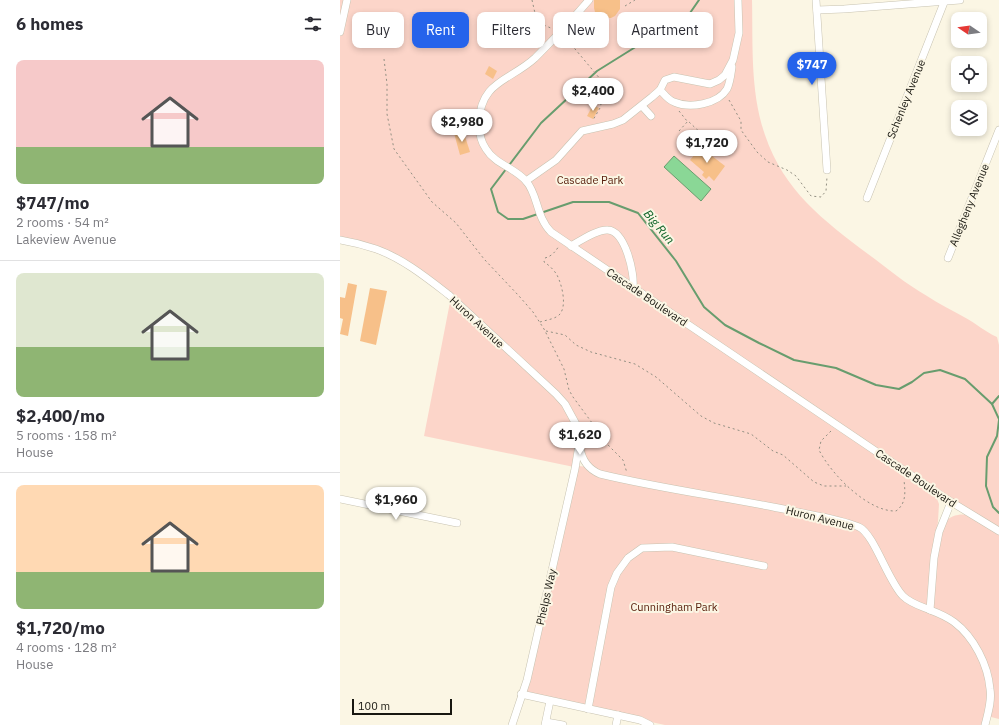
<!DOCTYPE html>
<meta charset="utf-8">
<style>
:root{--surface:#fff;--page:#f7f7f7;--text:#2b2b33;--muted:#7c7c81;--line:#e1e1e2;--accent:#2563eb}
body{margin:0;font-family:"IBM Plex Sans",sans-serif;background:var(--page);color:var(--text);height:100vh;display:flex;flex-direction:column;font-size:15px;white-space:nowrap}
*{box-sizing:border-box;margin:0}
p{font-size:13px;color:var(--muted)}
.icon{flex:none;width:22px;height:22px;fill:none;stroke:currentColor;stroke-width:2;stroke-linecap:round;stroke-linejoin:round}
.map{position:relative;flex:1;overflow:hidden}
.sheet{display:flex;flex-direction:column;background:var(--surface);width:340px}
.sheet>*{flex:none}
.banner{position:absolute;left:12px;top:12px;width:380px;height:36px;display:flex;gap:8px}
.needle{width:26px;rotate:283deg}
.tools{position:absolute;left:611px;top:12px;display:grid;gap:8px}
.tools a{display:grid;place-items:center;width:36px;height:36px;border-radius:8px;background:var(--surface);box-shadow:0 2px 6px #0003;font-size:20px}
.scale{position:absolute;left:12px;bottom:10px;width:100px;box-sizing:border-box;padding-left:4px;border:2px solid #181710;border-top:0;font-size:11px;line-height:14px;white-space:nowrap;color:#181710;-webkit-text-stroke:3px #fbf6e4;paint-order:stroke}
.price{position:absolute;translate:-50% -34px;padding:0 9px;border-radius:14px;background:#fff;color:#222;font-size:13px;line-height:26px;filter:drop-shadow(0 1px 2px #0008)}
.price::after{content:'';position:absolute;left:50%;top:24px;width:12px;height:9px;margin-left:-6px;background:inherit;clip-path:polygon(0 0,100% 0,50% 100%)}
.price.current{background:var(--accent);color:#fff}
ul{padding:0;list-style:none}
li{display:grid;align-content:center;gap:8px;height:212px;padding:0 16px}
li+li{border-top:1px solid var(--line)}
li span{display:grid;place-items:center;height:124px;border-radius:8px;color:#555}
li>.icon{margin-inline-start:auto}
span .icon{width:72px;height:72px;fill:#fffc;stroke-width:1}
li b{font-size:17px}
h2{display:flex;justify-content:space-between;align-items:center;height:48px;padding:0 16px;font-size:17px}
.tag{padding:0 14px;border-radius:8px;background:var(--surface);box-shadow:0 2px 6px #0003;font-size:14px;line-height:36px}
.tag.current{background:var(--accent);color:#fff}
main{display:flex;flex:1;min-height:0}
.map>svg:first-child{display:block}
.green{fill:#fcd5c9;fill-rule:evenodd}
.water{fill:#8ad796;stroke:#689d6e}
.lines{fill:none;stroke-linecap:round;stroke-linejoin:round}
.stream{stroke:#689d6e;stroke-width:2}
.building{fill:#f7c089}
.minor-casing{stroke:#c8c3b1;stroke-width:8}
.path{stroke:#928f82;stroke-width:1;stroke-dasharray:2 3;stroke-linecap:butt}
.minor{stroke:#fff;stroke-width:7}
.labels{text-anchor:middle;stroke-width:4;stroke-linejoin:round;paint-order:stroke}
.street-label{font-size:11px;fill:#181710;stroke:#fbf6e4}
.park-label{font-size:11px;fill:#5a210e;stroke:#fbf6e4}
.water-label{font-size:12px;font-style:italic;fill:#0e6328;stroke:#fbf6e4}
</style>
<main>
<section class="sheet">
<h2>6 homes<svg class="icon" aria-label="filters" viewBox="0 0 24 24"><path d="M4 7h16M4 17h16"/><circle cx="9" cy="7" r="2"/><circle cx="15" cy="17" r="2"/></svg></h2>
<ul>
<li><span style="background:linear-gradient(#f6c9c9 70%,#8fb573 0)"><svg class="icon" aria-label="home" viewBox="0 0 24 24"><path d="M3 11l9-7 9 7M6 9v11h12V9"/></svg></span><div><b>$747/mo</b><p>2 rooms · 54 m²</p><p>Lakeview Avenue</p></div></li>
<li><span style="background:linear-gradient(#dfe7d0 60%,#8fb573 0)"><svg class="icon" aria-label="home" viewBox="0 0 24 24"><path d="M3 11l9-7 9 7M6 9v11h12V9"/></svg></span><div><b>$2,400/mo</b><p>5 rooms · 158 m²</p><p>House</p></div></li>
<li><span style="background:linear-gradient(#ffd9b3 70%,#8fb573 0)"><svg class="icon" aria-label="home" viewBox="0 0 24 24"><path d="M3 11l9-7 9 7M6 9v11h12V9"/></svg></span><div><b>$1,720/mo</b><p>4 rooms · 128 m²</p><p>House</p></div></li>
</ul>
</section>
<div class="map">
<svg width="659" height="725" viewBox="0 0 659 725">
<rect width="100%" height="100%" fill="#fbf6e4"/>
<path class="green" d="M0 0H412C413 44 410 92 425 135 444 191 483 220 528 254 547 268 566 284 587 296 599 304 612 310 624 317 636 323 645 332 657 337L659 345V719L647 716 645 725H325L181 694 239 466 247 467 239 445 234 467 84 436 111 297 62 262 0 240ZM594 491 631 515C627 515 622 514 618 515 602 517 598 536 595 550L598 521 599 504Z"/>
<path class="water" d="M334 156 371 189 361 201 324 167Z"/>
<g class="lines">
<g class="stream">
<path d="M359 0 350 13 257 71 201 123 151 189 158 212 168 219H183L233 202H269L298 213 336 261 364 307 385 325 419 343 454 360 496 368 536 385 559 389 572 382 584 373 600 370 625 379 652 404 659 419"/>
<path d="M652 404 659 396"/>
<path d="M659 420 657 436 647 457 646 486 653 507 659 513"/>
</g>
</g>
<g class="building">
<path d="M254 0H280V9L275 16 271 18H262L255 12 254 8Z"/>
<path d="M149 66 157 71 153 79 145 74Z"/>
<path d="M253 105 259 108 253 119 247 116Z"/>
<path d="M123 130 130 152 120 155 114 133Z"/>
<path d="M359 146 385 166 374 181 369 176 366 179 362 175 364 172 350 160 356 153 355 151Z"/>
<path d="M8 283 17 285 8 336 0 334 3 319 0 318V297L5 298Z"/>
<path d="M30 288 47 291 36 345 20 341Z"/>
</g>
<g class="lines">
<g class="minor-casing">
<g id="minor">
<path d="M249 0C232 20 214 39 195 58 170 81 140 81 139 123 139 131 141 142 146 149 155 164 175 168 186 181 198 194 196 217 211 232L608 500 659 531"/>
<path d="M476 0 487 170"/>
<path d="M477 10 504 9 620 0"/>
<path d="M0 32 7 0"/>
<path d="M320 90C324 94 328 100 334 102 350 109 378 104 387 89 390 83 391 74 392 67"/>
<path d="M302 106 311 116"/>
<path d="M186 181 216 160 242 131 273 124 283 120 312 97 320 90 325 80 334 77 370 84 379 80 385 75 393 60 399 33 398 0"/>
<path d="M527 198 605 0"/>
<path d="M0 240C12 242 24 245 36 249 62 258 87 278 109 295L216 394 225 404 237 426 239 445 235 469 187 680 172 725"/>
<path d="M231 246C240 241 257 229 268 230 285 231 295 273 293 288"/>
<path d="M608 258 659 130"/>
<path d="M240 448C242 460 248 469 260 474 322 489 386 497 448 510 471 515 497 518 519 527 534 534 548 581 563 596 570 603 580 606 590 610L594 558 599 532 611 502"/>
<path d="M0 499 117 523"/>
<path d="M590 610C598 613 607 617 614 622 634 637 648 665 650 689 652 701 648 713 645 725"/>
<path d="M181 694 300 720 310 725"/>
<path d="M248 709 271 587 277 573 288 558 302 548 332 547 424 566"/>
<path d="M206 722 223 725"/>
<path d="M205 725 210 701"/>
<path d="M276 725 278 715"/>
</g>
</g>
<g class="path">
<path d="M192 0 197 22 213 29"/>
<path d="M285 6 295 0"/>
<path d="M225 37 261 80 264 93 262 100 260 108 253 120"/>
<path d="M44 59 47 84V114L54 149 92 202 116 223 144 259 179 296 193 312 204 329 224 369 229 390 233 397 269 446 283 460 287 473"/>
<path d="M389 100 401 121V130L417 152 428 162 447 170 456 176 471 196 481 197 486 191 487 177"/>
<path d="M339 111 347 121"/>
<path d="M339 131 348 121 365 137 366 145 376 153"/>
<path d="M200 322C206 320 216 319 220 314 227 305 222 285 217 275 214 270 209 265 204 262L205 258C212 256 215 252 219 246"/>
<path d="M206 331 225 335 236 345 251 352 295 364 316 377 361 416 374 423 411 434 433 451 443 455 474 482 484 486H506"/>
<path d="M491 431 481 441 479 450C491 474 528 512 556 511 567 503 565 491 564 480"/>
</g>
<use href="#minor" class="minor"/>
</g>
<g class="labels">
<g class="street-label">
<text transform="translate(566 99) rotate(-68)" y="4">Schenley Avenue</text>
<text transform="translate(629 205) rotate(-68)" y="4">Allegheny Avenue</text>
<text transform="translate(307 297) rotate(34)" y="4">Cascade Boulevard</text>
<text transform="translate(137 322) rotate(43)" y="4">Huron Avenue</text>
<text transform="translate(576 478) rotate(34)" y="4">Cascade Boulevard</text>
<text transform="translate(480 518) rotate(14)" y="4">Huron Avenue</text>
<text transform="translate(206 597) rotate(-77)" y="4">Phelps Way</text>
</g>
<g class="park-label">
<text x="250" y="184">Cascade Park</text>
<text x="334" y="611">Cunningham Park</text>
</g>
<g class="water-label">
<text transform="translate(319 227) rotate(50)" y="4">Big Run</text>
</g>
</g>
</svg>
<div class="tools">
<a><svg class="needle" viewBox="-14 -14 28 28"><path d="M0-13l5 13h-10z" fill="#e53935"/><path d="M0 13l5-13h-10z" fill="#7c7c81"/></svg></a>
<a><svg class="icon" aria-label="locate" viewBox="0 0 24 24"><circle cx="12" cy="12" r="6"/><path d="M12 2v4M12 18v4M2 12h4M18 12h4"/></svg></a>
<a><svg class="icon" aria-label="layers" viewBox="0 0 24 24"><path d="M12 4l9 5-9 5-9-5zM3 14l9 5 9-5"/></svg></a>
</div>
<div class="scale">100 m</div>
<b class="price current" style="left:472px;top:86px">$747</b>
<b class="price" style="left:253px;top:112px">$2,400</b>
<b class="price" style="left:122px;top:143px">$2,980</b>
<b class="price" style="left:367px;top:164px">$1,720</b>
<b class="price" style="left:240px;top:456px">$1,620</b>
<b class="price" style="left:56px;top:521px">$1,960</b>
<div class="banner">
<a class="tag">Buy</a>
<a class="tag current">Rent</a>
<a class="tag">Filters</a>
<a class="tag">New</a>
<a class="tag">Apartment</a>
</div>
</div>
</main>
